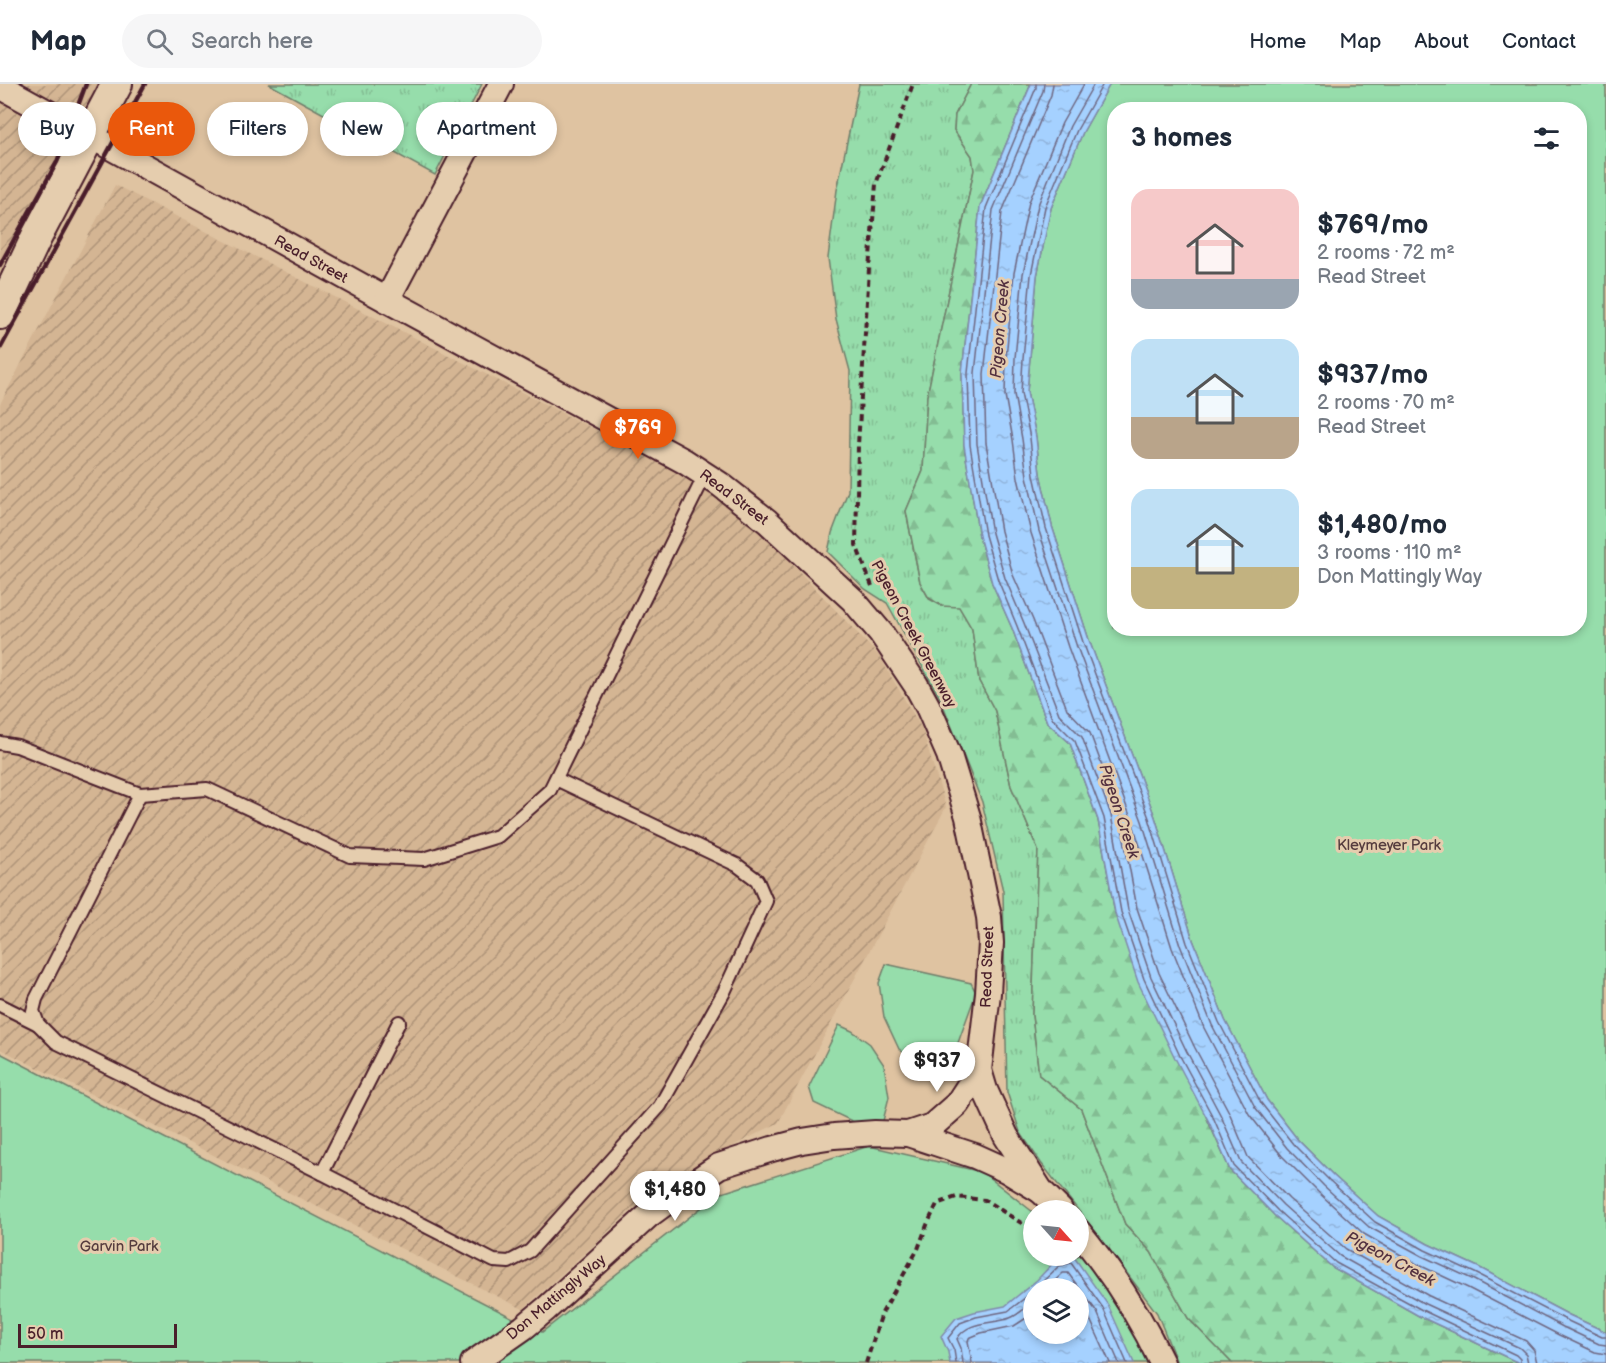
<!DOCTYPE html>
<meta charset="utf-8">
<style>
:root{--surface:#fff;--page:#f6f6f7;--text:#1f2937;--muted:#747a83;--line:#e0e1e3;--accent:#ea580c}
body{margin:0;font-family:"Balsamiq Sans",sans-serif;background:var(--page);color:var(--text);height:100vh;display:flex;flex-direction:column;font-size:22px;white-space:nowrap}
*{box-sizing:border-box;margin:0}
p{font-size:20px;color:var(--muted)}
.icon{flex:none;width:33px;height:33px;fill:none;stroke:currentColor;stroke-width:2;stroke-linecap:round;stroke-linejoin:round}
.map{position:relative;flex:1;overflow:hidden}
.side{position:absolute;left:1107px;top:18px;width:480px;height:534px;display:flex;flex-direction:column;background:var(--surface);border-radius:24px;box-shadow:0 3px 9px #0003}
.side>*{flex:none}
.top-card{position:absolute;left:18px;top:18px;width:570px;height:54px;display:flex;gap:12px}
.needle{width:39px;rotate:117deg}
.tools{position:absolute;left:1023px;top:1116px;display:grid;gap:12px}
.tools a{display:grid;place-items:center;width:66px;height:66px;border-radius:50%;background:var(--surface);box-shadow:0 3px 9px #0003;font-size:30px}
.scale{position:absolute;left:18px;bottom:15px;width:159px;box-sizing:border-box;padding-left:6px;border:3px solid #4a1f2b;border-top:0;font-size:16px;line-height:21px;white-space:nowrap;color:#4a1f2b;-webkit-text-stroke:4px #e5cdae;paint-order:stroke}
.price{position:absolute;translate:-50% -51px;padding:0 14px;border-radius:21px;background:#fff;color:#222;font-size:20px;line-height:39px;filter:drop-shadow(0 2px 3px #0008)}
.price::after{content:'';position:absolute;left:50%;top:36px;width:18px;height:14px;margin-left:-9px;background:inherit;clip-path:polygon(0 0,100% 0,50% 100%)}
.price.on{background:var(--accent);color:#fff}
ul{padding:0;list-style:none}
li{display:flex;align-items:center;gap:18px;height:150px;padding:0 24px}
li span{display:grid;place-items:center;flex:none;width:168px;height:120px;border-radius:18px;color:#555}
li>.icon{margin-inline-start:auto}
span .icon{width:72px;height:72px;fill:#fffc;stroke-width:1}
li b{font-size:26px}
h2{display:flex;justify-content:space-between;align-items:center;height:72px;padding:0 24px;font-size:26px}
.pill{padding:0 21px;border-radius:27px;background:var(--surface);box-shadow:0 3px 9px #0003;font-size:21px;line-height:54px}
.pill.on{background:var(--accent);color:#fff}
header{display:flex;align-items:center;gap:36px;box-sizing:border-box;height:84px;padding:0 30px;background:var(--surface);border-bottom:2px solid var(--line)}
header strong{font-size:28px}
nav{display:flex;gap:33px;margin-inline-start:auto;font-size:21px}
.search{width:420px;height:54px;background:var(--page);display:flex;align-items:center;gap:15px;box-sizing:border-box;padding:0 21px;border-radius:33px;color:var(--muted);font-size:22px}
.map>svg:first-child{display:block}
.industrial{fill:url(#industrial-furrows)}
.grass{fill:url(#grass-tufts);stroke:#707e6b;stroke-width:1.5}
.forest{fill:url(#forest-firs);stroke:#707e6b;stroke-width:1.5}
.park{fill:#96ddab;stroke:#707e6b;stroke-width:1.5;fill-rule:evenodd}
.water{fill:url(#water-ripples);stroke:#818aaa;stroke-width:1.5;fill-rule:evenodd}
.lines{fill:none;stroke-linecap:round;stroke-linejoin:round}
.shore{stroke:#6e6680;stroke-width:1.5}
.service-casing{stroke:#4a1f2b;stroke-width:16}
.minor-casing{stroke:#4a1f2b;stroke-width:28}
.tertiary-casing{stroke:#4a1f2b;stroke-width:34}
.path{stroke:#4a1f2b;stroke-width:4;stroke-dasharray:6 4.5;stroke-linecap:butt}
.service{stroke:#e5cdae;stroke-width:12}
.minor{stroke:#e5cdae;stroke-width:24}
.tertiary{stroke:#e5cdae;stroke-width:30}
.rail{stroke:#4a1f2b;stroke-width:4.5}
.labels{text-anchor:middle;stroke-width:6;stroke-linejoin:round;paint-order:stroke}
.street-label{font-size:15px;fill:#4a1f2b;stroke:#e5cdae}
.park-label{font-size:15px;fill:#553c3e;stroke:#e5cdae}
.water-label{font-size:16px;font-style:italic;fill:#533140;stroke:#e5cdae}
</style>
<header>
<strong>Map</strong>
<div class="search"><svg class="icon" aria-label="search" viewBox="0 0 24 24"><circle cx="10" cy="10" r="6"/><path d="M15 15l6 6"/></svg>Search here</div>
<nav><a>Home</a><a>Map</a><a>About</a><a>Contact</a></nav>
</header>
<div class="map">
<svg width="1606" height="1279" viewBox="0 0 1606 1279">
<defs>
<pattern id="industrial-furrows" width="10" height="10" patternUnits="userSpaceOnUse" patternTransform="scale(1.5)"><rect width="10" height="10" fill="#d4b593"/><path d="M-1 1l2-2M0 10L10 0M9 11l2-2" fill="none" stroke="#ae9378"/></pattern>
<pattern id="grass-tufts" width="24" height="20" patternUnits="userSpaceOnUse" patternTransform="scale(1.5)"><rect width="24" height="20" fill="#96ddab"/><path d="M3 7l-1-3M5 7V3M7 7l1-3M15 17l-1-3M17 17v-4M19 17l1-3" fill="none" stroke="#83bd93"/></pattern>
<pattern id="forest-firs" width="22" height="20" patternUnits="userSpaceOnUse" patternTransform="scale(1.5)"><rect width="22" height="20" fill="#96ddab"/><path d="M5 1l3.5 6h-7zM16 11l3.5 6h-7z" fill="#83bd93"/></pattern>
<pattern id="water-ripples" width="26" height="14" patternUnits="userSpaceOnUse" patternTransform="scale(1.5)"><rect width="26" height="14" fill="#a5d1ff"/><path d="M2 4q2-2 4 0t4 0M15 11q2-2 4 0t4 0" fill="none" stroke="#90b3db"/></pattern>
</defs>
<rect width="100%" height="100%" fill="#dfc3a1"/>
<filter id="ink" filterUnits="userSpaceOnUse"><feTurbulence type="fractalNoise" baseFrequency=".0167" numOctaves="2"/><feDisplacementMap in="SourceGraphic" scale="12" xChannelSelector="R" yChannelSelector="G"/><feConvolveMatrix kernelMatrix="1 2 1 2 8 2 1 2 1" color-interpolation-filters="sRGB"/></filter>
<g filter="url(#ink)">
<g class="industrial">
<path d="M0 0H117L0 235Z"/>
<path d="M115 101 682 390 757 443 879 572 922 645 946 723 778 1039 661 1099 523 1225 0 965V320Z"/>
</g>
<g class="grass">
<path d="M269 0H482L435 91Z"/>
<path d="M859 0H971L955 31 954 46 972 72 974 86 927 312 923 387 906 427 920 498 929 515 942 522H959L972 545 979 597 995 627 1011 702 1038 766 1032 931 1039 991 1081 1025 1125 1140 1151 1168 1188 1234 1232 1279H1177L1157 1229 1111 1168 1041 1079 1020 1048 1007 1008 1003 807 982 718 941 616 887 519 865 505 828 468 832 449 848 407 850 287 836 235 828 174 837 106Z"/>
</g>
<path class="forest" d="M971 0H1031L980 123 962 289 964 361 979 452 992 499 1012 544 1047 638 1070 659 1098 736 1115 829 1230 1086 1274 1131 1332 1183 1419 1232 1519 1279H1232L1188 1234 1151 1168 1125 1140 1081 1025 1039 991 1032 931 1038 766 1011 702 995 627 979 597 972 545 959 523 942 522 929 514 920 498 906 427 923 387 927 312 974 86 972 72 954 46 955 31Z"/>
<g class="park">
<path d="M1110 0H1606V1248L1569 1231 1478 1183 1428 1160 1378 1132 1334 1092 1298 1056 1267 1016 1225 936 1193 856 1155 733 1089 556 1052 442 1040 390 1036 353 1027 308 1037 192 1051 124 1083 48ZM1114 26H1580V544H1114Z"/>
<path d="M886 880 971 899 976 909 946 992 926 986 899 965 884 933 879 899Z"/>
<path d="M839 941 852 947 870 960 884 981 889 1013 882 1041H860L814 1019 809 1003Z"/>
<path d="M0 969 513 1234 542 1248 719 1110 869 1062 982 1088 1033 1128 1034 1172H1078L1079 1163 1088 1171 1141 1261 1148 1279H0ZM1034 1204H1078V1250H1034Z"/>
</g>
<g class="water">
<path d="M1031 0H1110L1083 48 1051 124 1037 192 1027 308 1036 353 1040 390 1052 442 1089 556 1155 733 1193 856 1225 936 1267 1016 1298 1056 1334 1092 1378 1132 1428 1160 1478 1183 1569 1231 1606 1248V1279H1519L1419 1232 1332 1183 1274 1131 1230 1086 1209 1038 1175 974 1138 898 1115 829 1098 736 1070 659 1047 638 1012 544 992 499 979 452 964 361 962 289 980 123Z"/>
<path d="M1074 1173 1108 1221 1134 1279H950L948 1268 941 1252 956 1234 974 1228 1005 1222 1037 1196 1056 1176ZM1034 1204H1078V1250H1034Z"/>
</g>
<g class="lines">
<g class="shore">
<path d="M1036 0V4L986 124 968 289 970 361 985 451 998 496 1017 542 1052 634 1075 657 1104 734 1121 828 1144 895 1180 972 1214 1035 1234 1082 1278 1127 1336 1179 1422 1226 1516 1271 1520 1275V1279"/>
<path d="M1044 0 1043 7 993 126 975 289 977 360 992 449 1005 494 1024 539 1059 630 1082 653 1111 731 1128 826 1151 893 1187 968 1221 1032 1241 1078 1283 1121 1340 1172 1425 1220 1520 1264 1526 1270 1528 1279"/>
<path d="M1053 0 1051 11 1002 128 984 290 986 359 1001 447 1013 491 1033 536 1067 625 1090 649 1119 728 1137 824 1159 889 1195 964 1229 1028 1248 1073 1289 1115 1346 1165 1429 1212 1526 1257 1534 1266 1537 1279"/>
<path d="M1084 0 1062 39 1029 118 1014 189 1006 274 1005 311 1013 356 1018 394 1031 449 1068 563 1133 740 1172 864 1204 944 1249 1030 1282 1072 1318 1108 1364 1150 1417 1180 1468 1204 1559 1251 1595 1268 1606 1270"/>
<path d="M1094 0 1070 42 1038 121 1023 190 1015 274 1014 310 1022 355 1027 392 1039 447 1076 560 1142 737 1180 861 1212 941 1255 1023 1287 1064 1324 1102 1369 1143 1422 1172 1472 1195 1563 1243 1599 1260 1606 1261"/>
<path d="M1103 0 1077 46 1045 123 1031 191 1023 275 1021 309 1030 354 1034 391 1046 444 1083 558 1149 734 1187 859 1219 938 1261 1019 1293 1060 1329 1096 1375 1138 1425 1166 1475 1189 1566 1236 1602 1253H1606"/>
<path d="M1036 1204 1059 1182 1071 1179 1103 1224 1127 1279"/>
<path d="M1047 1204 1063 1189H1068L1097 1228 1119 1279"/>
<path d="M1078 1218 1089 1233 1110 1279"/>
<path d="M956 1279 954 1266 948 1254 960 1239 976 1233 1008 1227 1034 1207"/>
<path d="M963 1279 961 1264 957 1255C968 1236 991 1241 1010 1234 1018 1231 1027 1223 1034 1217"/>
<path d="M972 1279 968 1257 969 1254 981 1249 1014 1242 1034 1229"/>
</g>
<g class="service-casing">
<g id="service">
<path d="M0 659 17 662 140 710 207 705 350 772 424 775 498 752 550 706 705 391"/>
<path d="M140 710 36 915 33 927 38 940 56 958 322 1089 494 1177 509 1178 530 1167 660 1022 724 908 766 817 757 796 737 781 556 695"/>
<path d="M0 921 38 940"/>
<path d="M322 1089 399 938"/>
</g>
</g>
<g class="minor-casing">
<g id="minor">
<path d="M0 2 387 216 684 377 721 401 767 437 853 516 881 549 916 601 928 623 949 671 968 733 989 833 991 859 988 909 979 986 985 1006 1006 1052 1041 1107"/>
<path d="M387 216 501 0"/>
<path d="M908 1050 932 1042 957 1020 979 986"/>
<path d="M1078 1147C1111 1187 1140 1232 1162 1279"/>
<path d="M473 1279 523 1244 546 1225 649 1131 683 1106 719 1082 772 1065 802 1057 834 1052 875 1049 908 1050 975 1072 1006 1086 1041 1107 1060 1126"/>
</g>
</g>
<g class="tertiary-casing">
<path id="tertiary" d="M0 230 37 152 117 0"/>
</g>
<g class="path">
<path d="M872 502 856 461 858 361 869 185 876 100 913 0"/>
<path d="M866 1279 882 1229 918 1165 927 1141 937 1120 956 1113 985 1116 1034 1147"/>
</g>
<use href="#service" class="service"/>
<use href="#minor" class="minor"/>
<use href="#tertiary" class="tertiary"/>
<g class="rail">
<path d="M0 181 57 78 86 0"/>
<path d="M0 265 145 0"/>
</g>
</g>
</g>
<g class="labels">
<g class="street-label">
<text transform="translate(311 175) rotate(29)" y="5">Read Street</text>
<text transform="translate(734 413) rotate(37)" y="5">Read Street</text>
<text transform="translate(914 550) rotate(62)" y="5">Pigeon Creek Greenway</text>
<text transform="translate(987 883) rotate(-88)" y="5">Read Street</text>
<text transform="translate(556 1213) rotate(-40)" y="5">Don Mattingly Way</text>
</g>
<g class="park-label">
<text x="1389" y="766">Kleymeyer Park</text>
<text x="119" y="1167">Garvin Park</text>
</g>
<g class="water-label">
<text transform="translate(999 245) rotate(-85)" y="6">Pigeon Creek</text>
<text transform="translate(1120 727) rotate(72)" y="6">Pigeon Creek</text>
<text transform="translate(1391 1174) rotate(28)" y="6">Pigeon Creek</text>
</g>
</g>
</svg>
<div class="tools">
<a><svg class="needle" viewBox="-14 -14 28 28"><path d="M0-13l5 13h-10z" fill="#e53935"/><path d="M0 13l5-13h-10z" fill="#747a83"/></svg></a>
<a><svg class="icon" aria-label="layers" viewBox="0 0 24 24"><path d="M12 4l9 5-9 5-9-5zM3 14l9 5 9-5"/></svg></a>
</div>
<div class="scale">50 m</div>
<b class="price on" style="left:638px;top:376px">$769</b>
<b class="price" style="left:937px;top:1009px">$937</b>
<b class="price" style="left:675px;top:1138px">$1,480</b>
<div class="top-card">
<a class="pill">Buy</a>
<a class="pill on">Rent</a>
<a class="pill">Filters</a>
<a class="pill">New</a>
<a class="pill">Apartment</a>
</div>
<section class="side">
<h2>3 homes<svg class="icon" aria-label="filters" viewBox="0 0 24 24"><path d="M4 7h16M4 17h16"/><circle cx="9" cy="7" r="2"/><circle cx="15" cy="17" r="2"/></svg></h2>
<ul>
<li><span style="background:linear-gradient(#f6c9c9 75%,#9aa5b1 0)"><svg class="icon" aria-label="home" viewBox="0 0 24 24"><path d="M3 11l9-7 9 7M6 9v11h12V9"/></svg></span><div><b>$769/mo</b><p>2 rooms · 72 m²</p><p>Read Street</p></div></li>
<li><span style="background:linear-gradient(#bfe0f5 65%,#b9a48a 0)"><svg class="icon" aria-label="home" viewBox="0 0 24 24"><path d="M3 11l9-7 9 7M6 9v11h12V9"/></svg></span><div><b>$937/mo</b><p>2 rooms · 70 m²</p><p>Read Street</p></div></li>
<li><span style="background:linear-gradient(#bfe0f5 65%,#c2b280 0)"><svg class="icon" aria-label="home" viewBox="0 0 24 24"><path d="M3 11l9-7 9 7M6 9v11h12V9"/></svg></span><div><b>$1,480/mo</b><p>3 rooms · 110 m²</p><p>Don Mattingly Way</p></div></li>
</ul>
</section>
</div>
